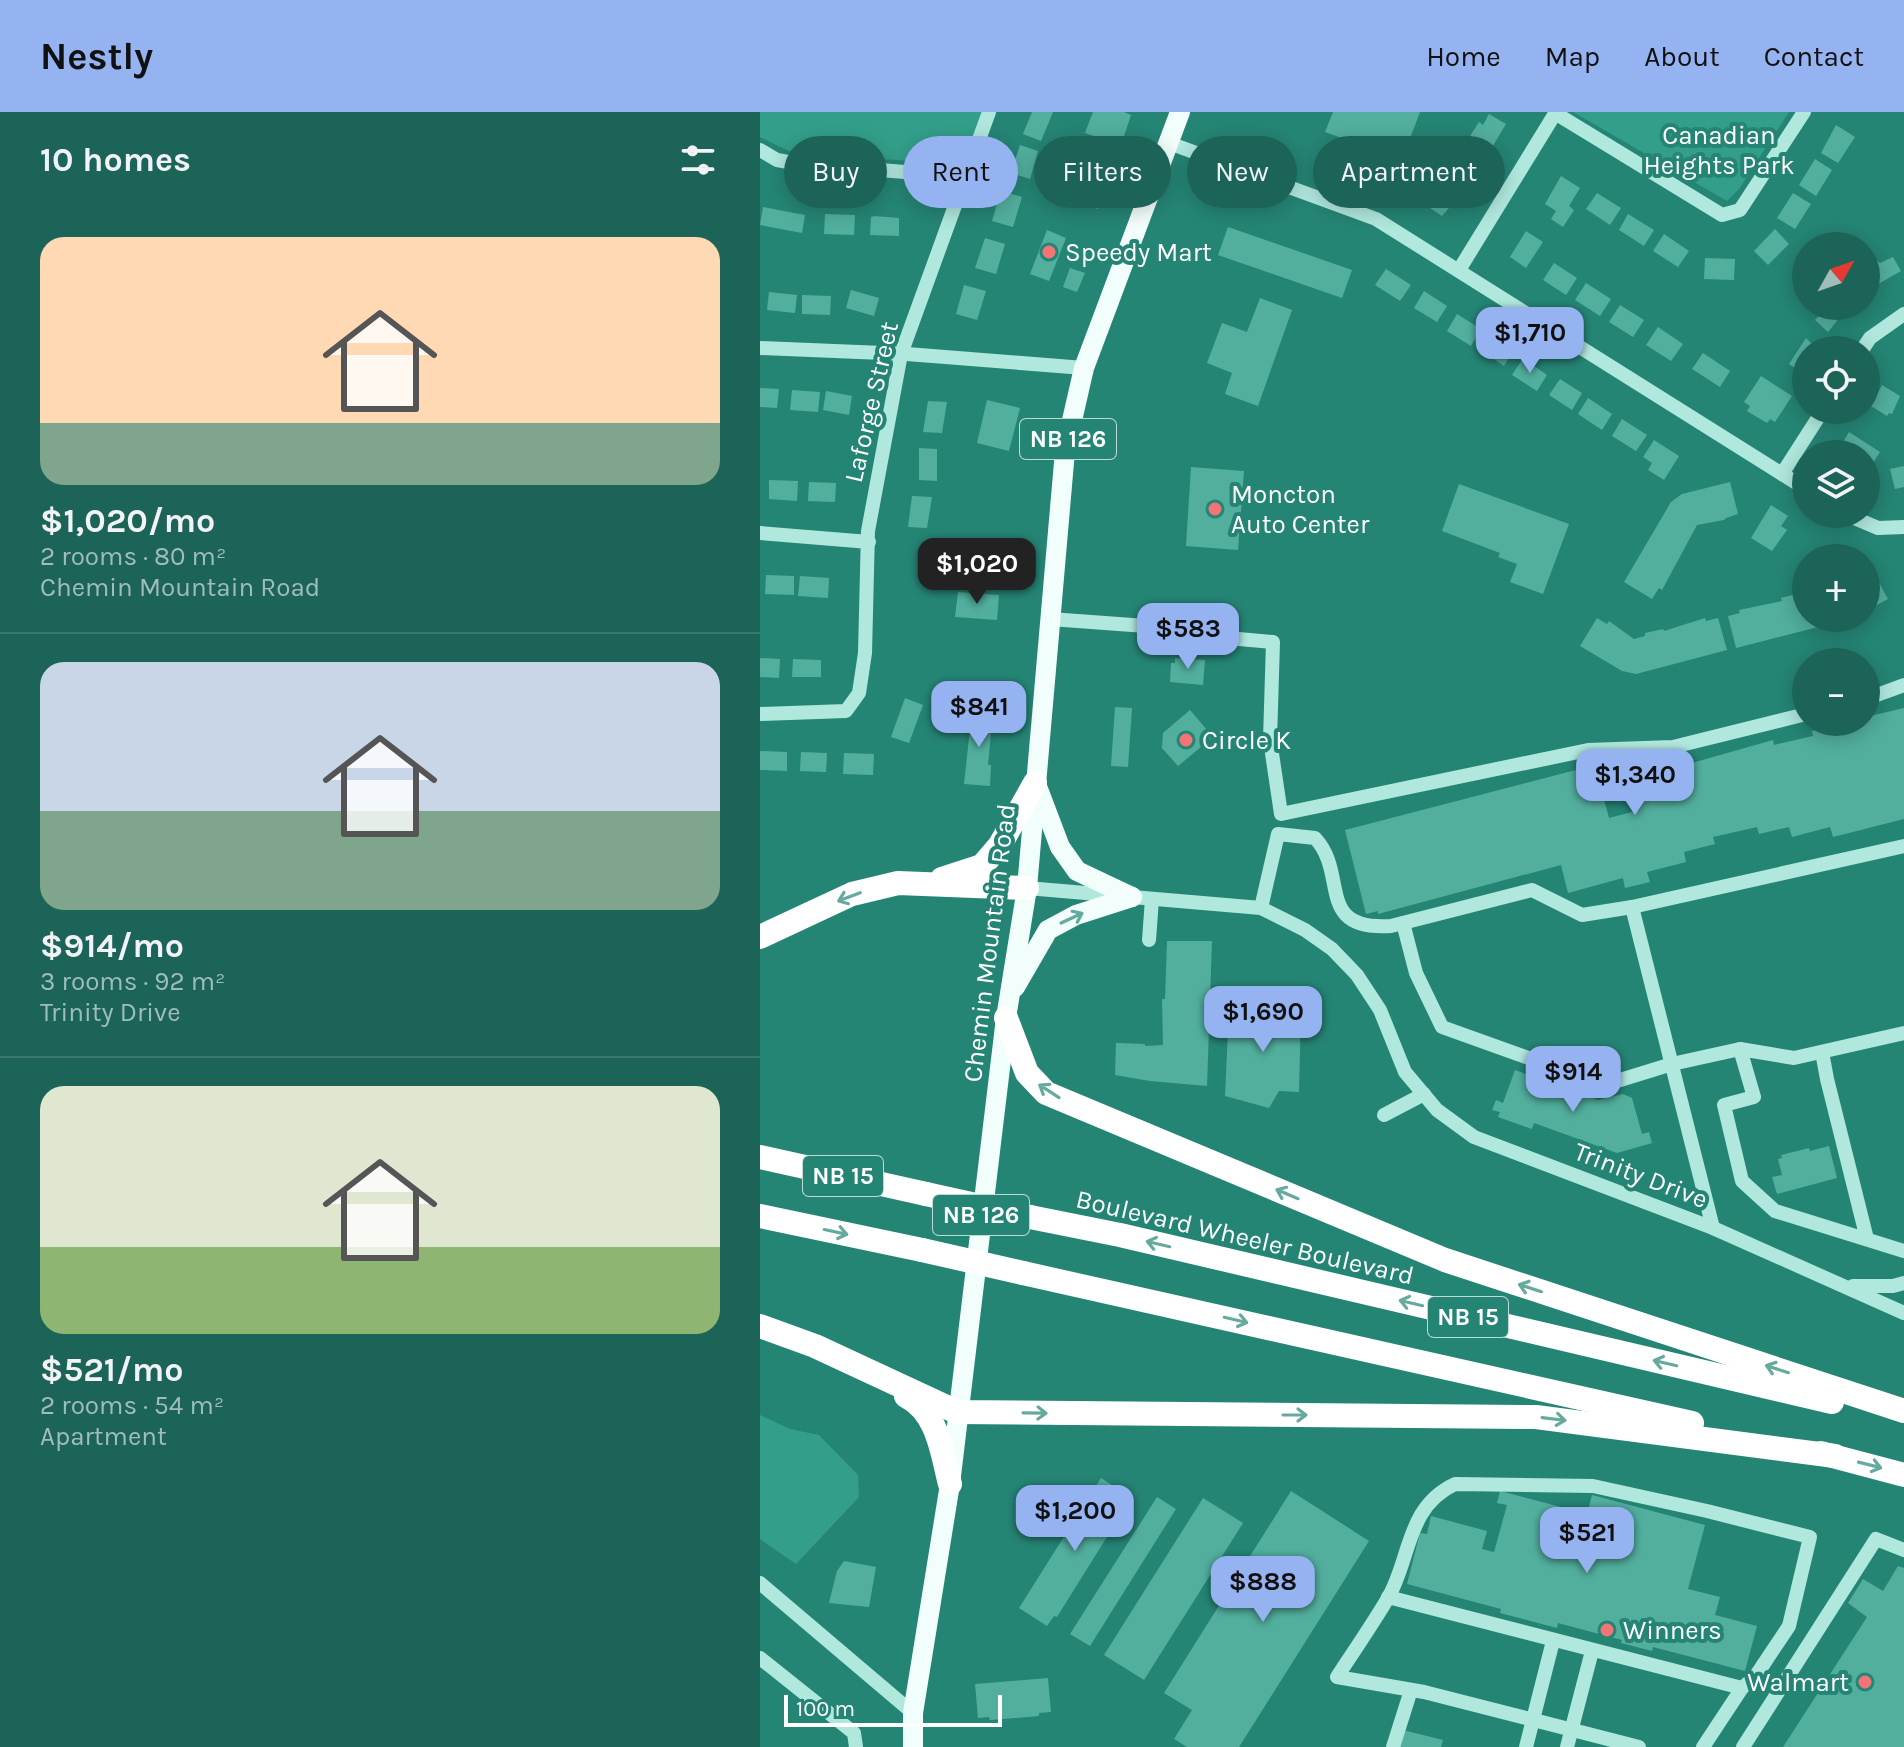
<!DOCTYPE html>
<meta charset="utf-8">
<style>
:root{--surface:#1c6458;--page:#256a5e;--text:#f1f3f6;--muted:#a0bdba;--line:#3a786e;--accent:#95b2f1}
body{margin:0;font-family:Karla,sans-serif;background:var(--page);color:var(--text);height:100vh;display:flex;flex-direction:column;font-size:30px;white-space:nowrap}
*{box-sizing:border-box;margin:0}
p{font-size:26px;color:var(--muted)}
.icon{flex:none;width:44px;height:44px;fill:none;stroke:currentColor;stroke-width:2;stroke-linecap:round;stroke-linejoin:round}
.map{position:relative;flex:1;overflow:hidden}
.sheet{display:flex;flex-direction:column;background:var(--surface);width:760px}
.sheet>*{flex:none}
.guide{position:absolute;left:24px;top:24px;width:760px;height:72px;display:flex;gap:16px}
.needle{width:52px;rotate:50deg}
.buttons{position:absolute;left:1032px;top:120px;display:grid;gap:16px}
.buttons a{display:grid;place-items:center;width:88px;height:88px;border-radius:50%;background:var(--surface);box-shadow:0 4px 20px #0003;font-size:40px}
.scale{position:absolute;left:24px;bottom:20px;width:218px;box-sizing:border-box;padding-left:8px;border:4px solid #fff;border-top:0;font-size:22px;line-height:28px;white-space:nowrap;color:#fff;-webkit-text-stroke:6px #258575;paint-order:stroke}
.price{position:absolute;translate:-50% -68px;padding:0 18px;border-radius:16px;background:var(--accent);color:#111;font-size:26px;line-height:52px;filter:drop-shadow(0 2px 4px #0008)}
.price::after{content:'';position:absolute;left:50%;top:48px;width:24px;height:18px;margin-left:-12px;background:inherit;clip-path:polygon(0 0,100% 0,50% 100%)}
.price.active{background:#222;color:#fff}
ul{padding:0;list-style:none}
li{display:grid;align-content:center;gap:16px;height:424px;padding:0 40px}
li+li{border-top:2px solid var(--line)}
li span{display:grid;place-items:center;height:248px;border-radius:24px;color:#555}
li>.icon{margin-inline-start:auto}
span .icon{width:144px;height:144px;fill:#fffc;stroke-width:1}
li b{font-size:34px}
h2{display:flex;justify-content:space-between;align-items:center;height:96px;padding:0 40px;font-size:34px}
.tag{padding:0 28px;border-radius:36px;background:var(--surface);box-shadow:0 4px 20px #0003;font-size:28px;line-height:72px}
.tag.active{background:var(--accent);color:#111}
header{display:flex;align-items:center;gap:48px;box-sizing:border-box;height:112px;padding:0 40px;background:var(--accent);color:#111}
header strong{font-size:38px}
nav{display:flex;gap:44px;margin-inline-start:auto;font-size:28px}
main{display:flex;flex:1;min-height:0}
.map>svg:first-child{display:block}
.green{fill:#339f8a}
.building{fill:#52af9e}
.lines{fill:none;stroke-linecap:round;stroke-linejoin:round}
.minor{stroke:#b0e8dd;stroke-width:14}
.major{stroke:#f2fefc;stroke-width:20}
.highway{stroke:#fff;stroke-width:24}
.highway-bridge{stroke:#fff;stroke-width:24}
.oneway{stroke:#66aa9e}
.oneway2{stroke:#62a99e}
.poi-dot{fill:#f27477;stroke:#258575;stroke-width:3}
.labels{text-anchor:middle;stroke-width:8;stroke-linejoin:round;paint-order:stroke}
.shield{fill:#258575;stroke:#bedad6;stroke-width:2}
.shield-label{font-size:24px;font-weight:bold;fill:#fff}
.park-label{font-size:26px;fill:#fff;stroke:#258575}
.poi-label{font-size:26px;fill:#fff;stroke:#258575;text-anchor:start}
.street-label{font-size:26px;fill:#fff;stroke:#258575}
</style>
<header>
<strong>Nestly</strong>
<nav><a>Home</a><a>Map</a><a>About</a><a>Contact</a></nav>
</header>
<main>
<section class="sheet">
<h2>10 homes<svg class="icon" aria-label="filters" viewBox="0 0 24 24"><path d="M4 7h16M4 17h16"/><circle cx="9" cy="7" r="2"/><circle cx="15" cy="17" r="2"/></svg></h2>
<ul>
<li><span style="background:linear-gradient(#ffd9b3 75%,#7fa58c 0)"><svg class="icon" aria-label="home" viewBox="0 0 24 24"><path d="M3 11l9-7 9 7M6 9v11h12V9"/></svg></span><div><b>$1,020/mo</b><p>2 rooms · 80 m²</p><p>Chemin Mountain Road</p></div></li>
<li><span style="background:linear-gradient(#c9d6e8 60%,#7fa58c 0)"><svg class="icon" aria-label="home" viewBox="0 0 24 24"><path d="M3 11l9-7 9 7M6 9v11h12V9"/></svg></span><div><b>$914/mo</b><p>3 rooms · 92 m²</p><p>Trinity Drive</p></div></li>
<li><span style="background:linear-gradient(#dfe7d0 65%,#8fb573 0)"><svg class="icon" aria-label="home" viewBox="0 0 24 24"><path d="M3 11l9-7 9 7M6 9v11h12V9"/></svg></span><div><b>$521/mo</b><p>2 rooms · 54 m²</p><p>Apartment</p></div></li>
</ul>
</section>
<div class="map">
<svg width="1144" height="1635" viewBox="0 0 1144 1635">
<rect width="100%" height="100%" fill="#258575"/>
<g class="green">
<path d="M0 0H222L203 52 35 42 0 25Z"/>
<path d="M813 0H1029L979 77 967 89Z"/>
<path d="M0 1303 30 1317 59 1323 98 1363 99 1385 36 1452 0 1427Z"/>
</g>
<g class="building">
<path d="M272 0H293L281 29 263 22Z"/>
<path d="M333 0H364L371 3 361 33 325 21Z"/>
<path d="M573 0H660L646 37 634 58 624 54 629 43 565 20Z"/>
<path d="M729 2 746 12 731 37 710 24 719 10 723 13Z"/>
<path d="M1076 13 1095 25 1078 51 1061 41Z"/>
<path d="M260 33 278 39 270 67 251 61Z"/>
<path d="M713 38 719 42 716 46 721 50 707 72 682 56 689 45 698 50 705 39 710 42Z"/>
<path d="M1055 47 1072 58 1056 84 1039 73Z"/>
<path d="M801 64 820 76 809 94 814 98 803 115 791 107 796 99 785 92Z"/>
<path d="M320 68 346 77 338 97 300 83 304 73 316 78Z"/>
<path d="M684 69 702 81 682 104 667 94Z"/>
<path d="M241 79 262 85 253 115 232 109Z"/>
<path d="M837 81 861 96 850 113 826 97Z"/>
<path d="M1033 81 1051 92 1035 117 1017 106Z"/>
<path d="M3 95 45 103 42 121 0 113Z"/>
<path d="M65 102 95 103 94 123 64 122Z"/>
<path d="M868 102 894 118 884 134 859 118Z"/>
<path d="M114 104 139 106V124L110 123 111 105Z"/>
<path d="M468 115 592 158 582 186 458 143Z"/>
<path d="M1015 117 1029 132 1008 153 994 139Z"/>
<path d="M287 118 306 126 289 169 270 162Z"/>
<path d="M766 119 783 130 766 156 750 145Z"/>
<path d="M904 122 929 139 918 155 893 139Z"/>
<path d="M225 126 245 132 236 162 215 156Z"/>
<path d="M1133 145 1141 159 1106 179 1107 151 1115 147 1120 151Z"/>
<path d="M945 146 975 147 974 168 944 167Z"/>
<path d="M794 151 817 166 806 183 783 168Z"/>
<path d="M310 156 325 161 317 180 303 175Z"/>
<path d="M626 157 651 173 640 189 615 173Z"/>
<path d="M826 171 851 187 840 204 815 188Z"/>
<path d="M204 173 226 179 217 208 196 202Z"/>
<path d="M91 178 119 186 114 204 86 196Z"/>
<path d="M664 179 687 194 677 210 654 196Z"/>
<path d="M9 180 37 183 35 201 7 198Z"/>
<path d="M42 183 71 184 70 203 42 202Z"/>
<path d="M500 186 532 198 498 294 465 282 472 261 447 251 462 211 487 220Z"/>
<path d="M860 193 884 208 873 225 849 210Z"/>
<path d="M1068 194H1089L1068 220 1055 208Z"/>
<path d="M697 202 721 217 711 234 687 219Z"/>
<path d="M898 215 923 232 911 249 886 233Z"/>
<path d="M733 223 754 238 744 254 722 239Z"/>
<path d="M1046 226 1058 238H1046L1044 262 1029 252Z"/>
<path d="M943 241 970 259 960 275 932 257Z"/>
<path d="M763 246 787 263 777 279 752 263Z"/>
<path d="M1001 264 1032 284 1015 310 1010 307 1007 311 987 299 990 294 984 290Z"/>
<path d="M800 267 822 281 812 298 789 283Z"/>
<path d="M1122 273 1140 284 1132 302 1129 301 1127 304 1111 294Z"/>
<path d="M0 276 19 277 17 296 0 295Z"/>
<path d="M32 278 60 280 58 300 30 298Z"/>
<path d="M66 279 92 284 89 303 63 298Z"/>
<path d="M828 286 852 302 842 318 818 302Z"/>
<path d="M227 288 260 296 249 339 217 331Z"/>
<path d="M168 289 187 290 182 321 163 320Z"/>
<path d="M862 307 887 323 876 339 852 324Z"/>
<path d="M1089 320 1120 340 1106 362V342H1076Z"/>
<path d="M894 328 919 344 904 368 888 358 892 351 883 345Z"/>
<path d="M159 336 177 337V369L159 368Z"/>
<path d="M1144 354V375L1135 377 1130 357Z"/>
<path d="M431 355 484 359 478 438 426 434Z"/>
<path d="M9 368 38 369 37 389 9 387Z"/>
<path d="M49 370 76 371 75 390 48 389Z"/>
<path d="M970 370 978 402 966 406 964 408 937 413 902 478 899 476 892 487 864 470 911 390 922 382Z"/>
<path d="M699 372 809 412 783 482 750 470 757 452 738 445 740 441 682 419Z"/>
<path d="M152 384 172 385 167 416 148 415Z"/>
<path d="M1011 393 1028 404 1021 414 1027 418 1012 439 991 426Z"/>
<path d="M1111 456 1128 487 1106 499V459Z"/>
<path d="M6 463 34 464V483L5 482Z"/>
<path d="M40 464 69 466 68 486 38 484Z"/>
<path d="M198 480 239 483 237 508 195 505Z"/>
<path d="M1040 481 1041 484 1046 483V506H1059L1062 514 976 536 968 504 980 501 979 498 1022 489 1021 486Z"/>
<path d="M837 506 847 512 849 509 874 527 885 524V521L903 517 904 519 945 506 946 509 958 506 967 538 876 562 862 559 820 534Z"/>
<path d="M0 546 20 547 19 566 0 565Z"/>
<path d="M415 546 445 548 443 573 410 570 411 551H415Z"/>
<path d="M33 547 61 548V565H32Z"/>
<path d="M145 586 163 593 149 631 131 625Z"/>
<path d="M355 595 372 596 368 655 351 654Z"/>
<path d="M1144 596V707L1073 725 1070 715 1032 725 1029 715 999 722 997 715 953 725 955 732 924 740 926 750 887 760 890 770 865 776 863 766 808 781 801 753 618 802V799L606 802 585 718 835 653 849 706 872 700 865 670 899 661 898 656 930 647 932 651 1013 628 1014 633 1053 624 1052 619 1087 610H1106V605Z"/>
<path d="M212 598 233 600 228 653H231L230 674 204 672Z"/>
<path d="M430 598 453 625 418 654 402 636 403 621Z"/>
<path d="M0 639 27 640V659L0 658Z"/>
<path d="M41 640 67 641 66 660 40 659Z"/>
<path d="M84 641 114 642 113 663 83 662Z"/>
<path d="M407 829H452L447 974 390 969 355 963 356 931 385 932V934L403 933 402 887H405Z"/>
<path d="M469 896 541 898 539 980 519 979 509 996 465 984Z"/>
<path d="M755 958 838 988 863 982 872 986 882 1022 889 1020 892 1031 857 1041 774 1011 772 1017 738 1005 740 1000 732 998 736 988 743 991Z"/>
<path d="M1069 1034 1077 1066 1017 1082 1012 1065 1022 1063 1018 1047 1022 1046 1021 1043 1049 1036 1050 1039Z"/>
<path d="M341 1366 369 1384 363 1395 365 1396 297 1505 294 1504 287 1514 259 1496Z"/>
<path d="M531 1379 609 1429 479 1635H427L414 1627 432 1598 404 1581Z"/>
<path d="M740 1379 827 1402 832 1383 945 1413 928 1477 960 1485 955 1503 997 1514 985 1559 893 1535 892 1539 861 1531 862 1528 798 1511 797 1516 740 1501 741 1497 647 1472 660 1421 667 1422 671 1404 727 1419 722 1437 734 1440 747 1393 737 1391Z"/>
<path d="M397 1385 416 1397 330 1534 310 1522Z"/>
<path d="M443 1386 483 1411 384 1568 344 1543Z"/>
<path d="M84 1449 116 1455 109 1495 69 1491 77 1459Z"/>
<path d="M1138 1454 1144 1456V1635H1023L1107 1505 1088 1491 1103 1467 1123 1479Z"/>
<path d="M288 1566 291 1600 279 1601V1604L230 1608 229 1605 218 1606 215 1572Z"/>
<path d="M643 1618 683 1628 681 1635H638Z"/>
</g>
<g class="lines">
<g class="minor">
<path d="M795 1 962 103 980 98 1044 0"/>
<path d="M409 31 616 107 1046 377"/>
<path d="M0 38 17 48 34 51 206 65"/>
<path d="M699 158 796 0"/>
<path d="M0 236 147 242 324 256"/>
<path d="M1102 238 1110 226 1144 202"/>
<path d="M1022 362 1063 298"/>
<path d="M1085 402 1118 416 1144 415"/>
<path d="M0 421 109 430"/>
<path d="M290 507 386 514 435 523 513 530 510 628 521 702 828 638 913 635 1046 602"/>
<path d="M1106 587 1144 573"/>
<path d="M0 602 86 599 99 581 105 541 108 419 141 242 229 0"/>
<path d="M267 776 501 796 545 818 572 837 597 863 620 898 645 960 677 998 714 1025 953 1116 1144 1201"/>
<path d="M872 795 953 1116"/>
<path d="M501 796 518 722 555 726C589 762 554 819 631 814L772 778 822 803 872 795 1144 734"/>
<path d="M643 811 656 861 682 915 844 973 912 952 980 937 1034 946 1144 921"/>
<path d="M389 828 392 787"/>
<path d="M980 937 994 985 964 993 982 1069 1015 1099 1144 1139"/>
<path d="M1062 940 1067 967 1107 1127"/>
<path d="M624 1003 664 982"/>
<path d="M1093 1174H1133L1144 1171"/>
<path d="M0 1471 153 1601"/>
<path d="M628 1485 982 1576"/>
<path d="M0 1546 94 1621 96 1635"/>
<path d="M633 1635 651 1578"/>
<path d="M766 1635 793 1529"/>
<path d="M807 1635 832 1539"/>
<path d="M879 1635 664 1580 577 1565C594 1539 612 1513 628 1486 651 1446 646 1395 695 1372L833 1374 947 1399 1050 1425 1029 1514 995 1565 982 1576 943 1635"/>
<path d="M983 1635 1116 1427 1144 1438"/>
</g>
<g class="major">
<path d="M278 677 300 735 317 759 372 785"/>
<path d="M255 875 288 818 316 803 372 785"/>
<path d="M153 1635V1601L190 1372 246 906 267 776 305 339 324 256 420 0"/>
</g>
<g class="highway">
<path d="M182 767 222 754 240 733 275 671"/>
<path d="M0 825 92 782 138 771 267 776"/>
<path d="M246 906 267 961 286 981 685 1148 1144 1299"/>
<path d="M0 1045 166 1082"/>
<path d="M0 1104 162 1138"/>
<path d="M270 1105 360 1123 1072 1290"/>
<path d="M263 1161 932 1311"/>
<path d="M0 1214 55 1234 197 1300 776 1305 1075 1344"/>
<path d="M146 1284C178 1300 182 1341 190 1372"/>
<path d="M1061 1341 1144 1363"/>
</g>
<g class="highway-bridge">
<path d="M166 1082 270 1105"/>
<path d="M162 1138 263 1161"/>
</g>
</g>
<defs><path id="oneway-shaft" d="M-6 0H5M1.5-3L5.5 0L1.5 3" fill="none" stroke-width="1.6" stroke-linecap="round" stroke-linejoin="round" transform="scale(2)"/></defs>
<g class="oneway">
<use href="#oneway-shaft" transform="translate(89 785) rotate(159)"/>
<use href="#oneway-shaft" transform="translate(289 979) rotate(-147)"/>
<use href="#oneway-shaft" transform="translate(527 1082) rotate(-157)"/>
<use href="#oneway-shaft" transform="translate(76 1120) rotate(12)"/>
<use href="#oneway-shaft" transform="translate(398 1132) rotate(-167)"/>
<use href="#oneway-shaft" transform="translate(770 1176) rotate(-162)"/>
<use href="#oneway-shaft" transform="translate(651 1191) rotate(-167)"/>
<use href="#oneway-shaft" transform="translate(476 1208) rotate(13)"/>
<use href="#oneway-shaft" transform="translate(905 1251) rotate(-167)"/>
<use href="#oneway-shaft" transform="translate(1017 1257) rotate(-162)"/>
<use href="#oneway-shaft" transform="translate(275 1301) rotate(1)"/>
<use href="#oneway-shaft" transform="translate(535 1303)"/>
<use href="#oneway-shaft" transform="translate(794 1307) rotate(7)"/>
<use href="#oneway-shaft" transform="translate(1110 1353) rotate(14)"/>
</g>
<use class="oneway2" href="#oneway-shaft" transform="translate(312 806) rotate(-25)"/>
<g class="poi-dot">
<circle cx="289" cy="140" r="8"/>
<circle cx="455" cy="397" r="8"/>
<circle cx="426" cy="628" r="8"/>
<circle cx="847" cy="1518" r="8"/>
<circle cx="1105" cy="1570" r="8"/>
</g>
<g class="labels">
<g class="shield">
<rect x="260" y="307" width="96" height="40" rx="6"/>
<rect x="43" y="1044" width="80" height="40" rx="6"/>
<rect x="173" y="1083" width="96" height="40" rx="6"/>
<rect x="668" y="1185" width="80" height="40" rx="6"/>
</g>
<g class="shield-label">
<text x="308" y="335">NB 126</text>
<text x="83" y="1072">NB 15</text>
<text x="221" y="1111">NB 126</text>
<text x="708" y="1213">NB 15</text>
</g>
<g class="park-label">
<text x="959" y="32">Canadian<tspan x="959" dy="30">Heights Park</tspan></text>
</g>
<g class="poi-label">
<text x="305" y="149">Speedy Mart</text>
<text x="471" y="391">Moncton<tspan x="471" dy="30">Auto Center</tspan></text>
<text x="442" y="637">Circle K</text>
<text x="863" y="1527">Winners</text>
<text x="1089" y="1579" text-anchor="end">Walmart</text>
</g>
<g class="street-label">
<text transform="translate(111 290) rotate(-77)" y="9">Laforge Street</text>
<text transform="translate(229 831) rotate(-83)" y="9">Chemin Mountain Road</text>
<text transform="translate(881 1063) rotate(21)" y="9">Trinity Drive</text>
<text transform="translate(485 1125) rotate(13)" y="9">Boulevard Wheeler Boulevard</text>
</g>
</g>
</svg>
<div class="buttons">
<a><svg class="needle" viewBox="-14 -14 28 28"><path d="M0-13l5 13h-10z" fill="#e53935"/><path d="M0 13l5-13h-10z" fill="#a0bdba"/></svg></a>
<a><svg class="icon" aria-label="locate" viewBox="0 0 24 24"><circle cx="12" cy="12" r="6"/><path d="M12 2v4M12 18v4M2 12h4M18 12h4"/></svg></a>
<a><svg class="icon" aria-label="layers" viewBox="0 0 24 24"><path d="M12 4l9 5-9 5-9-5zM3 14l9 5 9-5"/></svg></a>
<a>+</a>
<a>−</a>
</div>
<div class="scale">100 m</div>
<b class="price" style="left:770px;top:263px">$1,710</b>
<b class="price active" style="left:217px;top:494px">$1,020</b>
<b class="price" style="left:428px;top:559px">$583</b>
<b class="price" style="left:219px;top:637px">$841</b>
<b class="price" style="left:875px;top:705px">$1,340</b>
<b class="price" style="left:503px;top:942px">$1,690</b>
<b class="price" style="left:813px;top:1002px">$914</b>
<b class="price" style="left:315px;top:1441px">$1,200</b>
<b class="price" style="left:827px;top:1463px">$521</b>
<b class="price" style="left:503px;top:1512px">$888</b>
<div class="guide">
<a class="tag">Buy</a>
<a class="tag active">Rent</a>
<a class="tag">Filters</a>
<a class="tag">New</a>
<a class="tag">Apartment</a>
</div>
</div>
</main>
